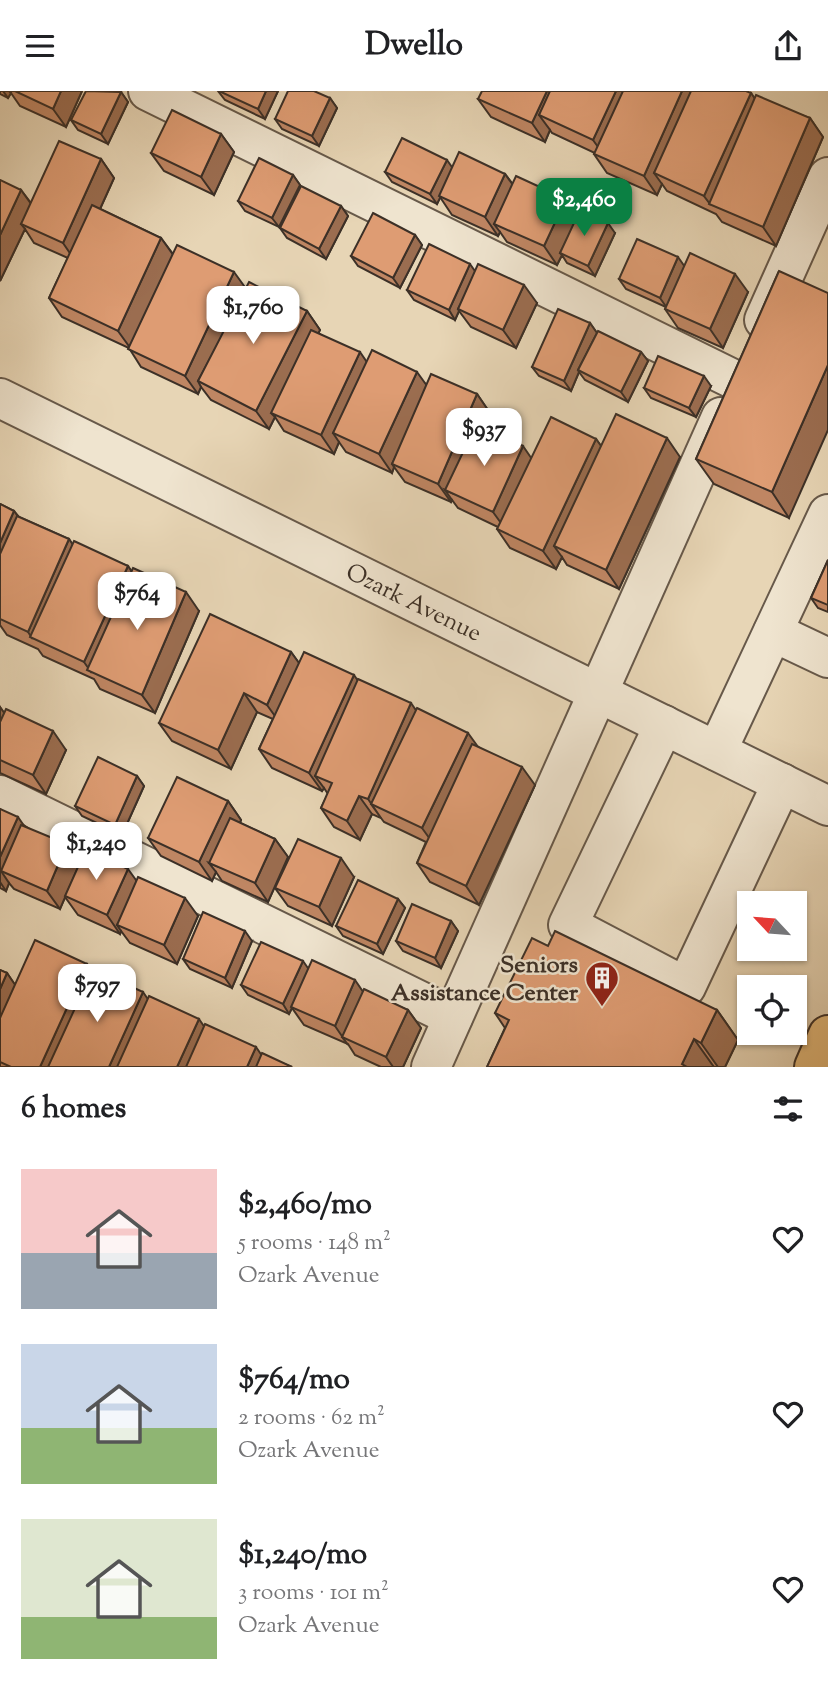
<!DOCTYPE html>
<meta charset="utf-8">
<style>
:root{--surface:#fff;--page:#f2f2f2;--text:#202124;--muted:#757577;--accent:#0b8043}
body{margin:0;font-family:"Sorts Mill Goudy",serif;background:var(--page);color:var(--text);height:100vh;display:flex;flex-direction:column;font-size:26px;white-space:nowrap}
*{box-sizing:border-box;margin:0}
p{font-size:23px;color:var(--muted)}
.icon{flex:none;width:38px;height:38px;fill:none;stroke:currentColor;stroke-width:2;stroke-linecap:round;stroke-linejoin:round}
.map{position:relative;height:976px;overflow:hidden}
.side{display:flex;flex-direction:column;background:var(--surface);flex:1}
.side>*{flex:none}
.needle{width:46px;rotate:296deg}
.tools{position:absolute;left:737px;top:800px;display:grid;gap:14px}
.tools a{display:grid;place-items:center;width:70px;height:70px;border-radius:0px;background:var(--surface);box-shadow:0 2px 5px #0004;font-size:35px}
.price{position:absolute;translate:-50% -60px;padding:0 16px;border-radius:14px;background:#fff;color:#222;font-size:23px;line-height:46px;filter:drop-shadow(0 2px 4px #0008)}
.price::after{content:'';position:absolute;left:50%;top:42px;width:21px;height:16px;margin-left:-10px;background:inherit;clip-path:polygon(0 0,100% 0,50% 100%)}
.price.selected{background:var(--accent);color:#fff}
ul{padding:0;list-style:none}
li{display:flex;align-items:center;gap:21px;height:175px;padding:0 21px}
li span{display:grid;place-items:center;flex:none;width:196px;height:140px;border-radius:0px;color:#555}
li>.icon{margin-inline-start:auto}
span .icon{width:84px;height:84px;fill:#fffc;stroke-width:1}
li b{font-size:30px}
h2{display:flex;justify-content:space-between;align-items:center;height:84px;padding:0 21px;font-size:30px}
header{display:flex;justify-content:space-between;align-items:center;height:91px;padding:0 21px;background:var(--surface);font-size:32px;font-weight:700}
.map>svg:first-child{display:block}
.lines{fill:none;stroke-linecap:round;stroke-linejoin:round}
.minor-casing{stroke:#67594a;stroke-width:42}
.major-casing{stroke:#3c3027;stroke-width:42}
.minor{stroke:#efe4cf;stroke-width:38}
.major{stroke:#e4ba7a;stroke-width:38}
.wall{fill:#bf8663;stroke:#3c3027;stroke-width:2}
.shaded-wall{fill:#9b6d50;stroke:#3c3027;stroke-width:2}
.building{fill:#de9c73;stroke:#3c3027;stroke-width:2}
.labels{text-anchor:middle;stroke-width:5;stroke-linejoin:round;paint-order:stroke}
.street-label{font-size:24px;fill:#3c3027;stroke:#efe4cf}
.poi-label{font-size:24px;font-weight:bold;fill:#3c3027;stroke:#efe4cf;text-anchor:end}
</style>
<header><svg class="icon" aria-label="menu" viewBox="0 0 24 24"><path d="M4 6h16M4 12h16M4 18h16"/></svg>Dwello<svg class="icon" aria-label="share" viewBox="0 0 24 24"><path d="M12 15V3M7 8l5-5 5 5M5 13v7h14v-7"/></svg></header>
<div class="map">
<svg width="828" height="976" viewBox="0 0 828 976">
<rect width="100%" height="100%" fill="#e7d5b5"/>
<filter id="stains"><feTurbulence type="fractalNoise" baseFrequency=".00286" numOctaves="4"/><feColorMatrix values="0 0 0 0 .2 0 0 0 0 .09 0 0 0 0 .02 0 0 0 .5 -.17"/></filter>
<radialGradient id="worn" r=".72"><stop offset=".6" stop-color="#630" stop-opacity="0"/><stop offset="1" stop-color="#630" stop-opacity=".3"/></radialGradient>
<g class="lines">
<g class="minor-casing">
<g id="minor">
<path d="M148 0 737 290"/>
<path d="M764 229 828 86"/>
<path d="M0 307 828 715"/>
<path d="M773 541 828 567"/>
<path d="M664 634 568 834 686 896 782 692"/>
<path d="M717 660 828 423"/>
<path d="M0 704 453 926"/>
<path d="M431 976 721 326"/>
</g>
</g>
<g class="major-casing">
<path id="major" d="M814 976 828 944"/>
</g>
<use href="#minor" class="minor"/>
<use href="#major" class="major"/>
</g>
<g class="wall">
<path d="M0 0H82L66 36 20 15 11 2 8 7 0 3Z"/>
<path d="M218 0H278L265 28 225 9Z"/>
<path d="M121 1 128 11 108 53 78 39 71 29Z"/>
<path d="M751 2 754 7 810 27 823 46 776 155 722 131 716 123 667 100 662 93 657 104 607 82 594 63 595 62 552 42 550 39 545 51 491 26 478 8Z"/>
<path d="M330 7 337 17 319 55 282 38 275 28Z"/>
<path d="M221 43 234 61 214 104 164 80 151 62Z"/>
<path d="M101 68 114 87 100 118 161 147 173 163 245 197 307 220 320 239 318 242 366 271 426 293 477 303 490 322 483 337 531 367 596 348 601 355 680 366 619 498 567 474 562 466 556 478 510 457 497 438 498 436 458 417 452 409 451 411 405 391 394 376 392 382 346 361 339 351 334 363 284 340 275 326 269 338 211 309 201 296 198 303 141 276 129 257 62 226 49 207 68 167 34 152 25 138 0 190 21 99 31 112Z"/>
<path d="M452 77 505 83 512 92 566 108 578 125 615 142 595 185 567 172 562 164 557 174 507 151 500 141 498 145 452 124 440 106 437 113 392 91 385 81Z"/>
<path d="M293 84 300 94 279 136 245 120 238 110Z"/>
<path d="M341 115 348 125 326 168 287 147 280 137Z"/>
<path d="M415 144 422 154 400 197 358 175 351 165Z"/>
<path d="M684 175 748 201 723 257 678 237 665 218 666 216 626 198 619 188Z"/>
<path d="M475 179 537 212 516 257 471 236 459 220 455 229 414 209 407 199Z"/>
<path d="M779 180 789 427 714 393 696 368Z"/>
<path d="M590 232 597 242 641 261 648 270 628 311 585 289 579 281 571 300 539 285 532 276Z"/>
<path d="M711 295 696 326 651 307 644 297Z"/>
<path d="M0 413 14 420 19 426 69 448 72 453 128 475 131 480 199 520 155 622 100 598 94 588 43 565 38 558 7 544 0 534Z"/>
<path d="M828 469V521L818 517 811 507Z"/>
<path d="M291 561 299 572 358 589 416 619 477 655 535 694 479 814 430 791 417 772 426 751 384 731 381 727 372 723 360 749 334 736 321 717 328 703 324 697 322 700 272 677 259 658 273 628 257 621 231 678 172 650 159 632Z"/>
<path d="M0 616 4 622 66 659 46 703 0 682Z"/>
<path d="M137 685 144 695 122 744 82 725 75 715Z"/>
<path d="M228 710 241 729 240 732 275 748 288 766 268 811 222 790 216 781 212 790 161 765 148 747Z"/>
<path d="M0 718 80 772 136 789 198 825 177 873 130 852 121 840 120 843 78 824 65 806 60 818 14 798 9 792 6 800 0 797Z"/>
<path d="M354 786 332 835 288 815 275 797Z"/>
<path d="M398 808 405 817 383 863 343 845 336 835Z"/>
<path d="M451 830 458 840 441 877 403 860 396 850Z"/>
<path d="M252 850 232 897 190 878 183 868Z"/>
<path d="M548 855 717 919 738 949 725 976H487L505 937 495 922Z"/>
<path d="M87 873 92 880 148 908 261 964 292 976H0V879L7 882 15 894Z"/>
<path d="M309 878 408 919 421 937 403 976H381L355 964 348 953 304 934 292 917 289 923 248 904 241 894Z"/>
</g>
<g class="shaded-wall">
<path d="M3 0H9L11 2 8 7Z"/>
<path d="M61 0H82L66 36 53 18Z"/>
<path d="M266 0H278L265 28 258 18Z"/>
<path d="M547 0H568L539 24 550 39 545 51 532 32Z"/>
<path d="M616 0H638L606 67 593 49Z"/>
<path d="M682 0H703L654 82 662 93 657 104 644 85Z"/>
<path d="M121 1 128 11 108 53 101 43Z"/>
<path d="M751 2 764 21 710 113 704 105Z"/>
<path d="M330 7 337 17 319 55 312 45Z"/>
<path d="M810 27 823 46 776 155 763 136Z"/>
<path d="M221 43 234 61 214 104 201 86Z"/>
<path d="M101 68 114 87 76 171 63 152Z"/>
<path d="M447 69 454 79 437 113 430 103Z"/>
<path d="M505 83 518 101 494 133 500 141 498 145 485 126Z"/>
<path d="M293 84 300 94 279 136 272 127Z"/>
<path d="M21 99 34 117 21 133 25 138 0 190V144Z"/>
<path d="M566 108 579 126 560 162 562 164 557 174 544 155Z"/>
<path d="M341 115 348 125 326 168 319 158Z"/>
<path d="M608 132 615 142 595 185 588 175Z"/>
<path d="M415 144 422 154 400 197 393 187Z"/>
<path d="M161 147 174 165 131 258 118 240Z"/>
<path d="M678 166 685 176 667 217 660 207Z"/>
<path d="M470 173 477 183 458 218 459 220 455 229 449 219Z"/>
<path d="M234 181 247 199 198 290 201 296 198 303 185 285Z"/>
<path d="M735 183 748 201 723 257 710 238Z"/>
<path d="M524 194 537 212 516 257 503 239Z"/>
<path d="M307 220 320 239 276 324 271 322 275 326 269 338 256 320Z"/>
<path d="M590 232 597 242 578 279 579 281 571 300 564 290Z"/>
<path d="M360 261 373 280 333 342 339 351 334 363 321 344Z"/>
<path d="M641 261 648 270 628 311 621 301Z"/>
<path d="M828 274V339L789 427 772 401Z"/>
<path d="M417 281 430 299 392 373 394 376 392 382 379 363Z"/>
<path d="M704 285 711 295 696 326 689 317Z"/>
<path d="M477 303 490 322 454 403 445 399 452 409 451 411 438 393Z"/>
<path d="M667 347 680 366 619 498 606 479Z"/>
<path d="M596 348 609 366 554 455 562 466 556 478 543 460Z"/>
<path d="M523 355 536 374 506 439 493 421Z"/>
<path d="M14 420 27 438 0 499V452Z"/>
<path d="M69 448 82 467 32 547 28 541Z"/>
<path d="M128 475 141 494 91 581 84 571Z"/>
<path d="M186 501 199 520 155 622 142 604Z"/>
<path d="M291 561 304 579 280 632 267 614Z"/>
<path d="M354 584 367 603 315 685 324 697 322 700 309 682Z"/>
<path d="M244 602 257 621 231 678 218 659Z"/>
<path d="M411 612 424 631 371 713 381 727 368 708Z"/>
<path d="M0 616 10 630 0 651Z"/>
<path d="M53 640 66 659 46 703 33 684Z"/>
<path d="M468 642 481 660 435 755 422 737Z"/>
<path d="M522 676 535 694 479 814 466 795Z"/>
<path d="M137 685 144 695 122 744 115 734Z"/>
<path d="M359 705 372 723 360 749 347 730Z"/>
<path d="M228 710 241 729 219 776 209 772 216 781 212 790 199 771Z"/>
<path d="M18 726 31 745 1 780 9 792 6 800 0 791V766Z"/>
<path d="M275 748 288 766 268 811 255 792Z"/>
<path d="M67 753 80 772 60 818 47 800Z"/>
<path d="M341 767 354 786 332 835 319 816Z"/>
<path d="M128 778 141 796 117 834 121 840 120 843 107 824Z"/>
<path d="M185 807 198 825 177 873 164 854Z"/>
<path d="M398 808 405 817 383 863 377 853Z"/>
<path d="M451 830 458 840 441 877 435 867Z"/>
<path d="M245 840 252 850 232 897 225 887Z"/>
<path d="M303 870 310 880 289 923 283 913Z"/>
<path d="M87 873 100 891 61 976H40Z"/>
<path d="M7 882 20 901 0 947V898Z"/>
<path d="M355 889 368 908 342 946 348 954 335 935Z"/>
<path d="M143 901 156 920 130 976H109Z"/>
<path d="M408 919 421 937 403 976H393L386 966Z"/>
<path d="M717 919 738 949 725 976H718L701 952Z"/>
<path d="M199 928 212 947 198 976H177Z"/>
<path d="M694 948 714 976H684L682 973Z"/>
<path d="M256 956 269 975 268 976H247Z"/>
</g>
<g class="building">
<path d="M15 0H61L53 18Z"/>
<path d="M86 0 121 1 101 43 71 29Z"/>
<path d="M219 0H266L258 18Z"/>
<path d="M288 0H314L330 7 312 45 275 28Z"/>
<path d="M482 0H547L532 32 478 8Z"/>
<path d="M550 0H616L593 49 539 24Z"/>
<path d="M623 0H682L644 85 594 63Z"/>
<path d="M691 0H746L751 2 704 105 654 82Z"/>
<path d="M756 4 810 27 763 136 709 113Z"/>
<path d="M172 19 221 43 201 86 151 62Z"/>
<path d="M402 47 447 69 430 103 385 81Z"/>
<path d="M59 50 101 68 63 152 21 133Z"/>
<path d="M459 61 505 83 485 126 439 105Z"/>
<path d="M259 67 293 84 272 127 238 110Z"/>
<path d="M516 85 566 108 544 155 494 133Z"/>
<path d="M0 89 21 99 0 144Z"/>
<path d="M301 95 341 115 319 158 280 137Z"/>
<path d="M92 114 161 147 118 240 49 207Z"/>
<path d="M580 119 608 132 588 175 560 162Z"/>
<path d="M373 122 415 144 393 187 351 165Z"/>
<path d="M637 148 678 166 660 207 619 188Z"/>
<path d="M429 153 470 173 449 219 407 199Z"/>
<path d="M177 154 234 181 185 285 128 258Z"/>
<path d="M690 162 735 183 710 238 665 218Z"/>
<path d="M478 173 524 194 503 239 458 218Z"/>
<path d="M779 180 828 202V274L772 401 696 368Z"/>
<path d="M249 191 307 220 256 320 198 290Z"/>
<path d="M558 218 590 232 564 290 532 276Z"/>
<path d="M311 239 360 261 321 344 271 322Z"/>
<path d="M598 240 641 261 621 301 578 279Z"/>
<path d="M372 259 417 281 379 363 333 342Z"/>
<path d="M658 265 704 285 689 317 644 297Z"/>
<path d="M431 283 477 303 438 393 392 373Z"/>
<path d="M616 323 667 347 606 479 554 455Z"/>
<path d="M551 326 596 348 543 460 497 438Z"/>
<path d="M476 334 523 355 493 421 445 399Z"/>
<path d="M0 413 14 420 0 452Z"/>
<path d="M17 425 69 448 28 541 0 528V463Z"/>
<path d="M74 450 128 475 84 571 30 546Z"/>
<path d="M828 469V514L811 507Z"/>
<path d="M133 477 186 501 142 604 87 579Z"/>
<path d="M210 523 291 561 267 614 244 602 218 659 159 632Z"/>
<path d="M304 561 354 584 309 682 259 658Z"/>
<path d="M358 588 411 612 368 708 359 705 347 730 321 717 332 692 315 685Z"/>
<path d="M417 617 468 642 422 737 371 713Z"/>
<path d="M6 618 53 640 33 684 0 669V631Z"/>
<path d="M472 653 522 676 466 795 417 772Z"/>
<path d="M98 666 137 685 115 734 75 715Z"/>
<path d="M177 686 228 710 199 771 148 747Z"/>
<path d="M0 718 18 726 0 766Z"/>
<path d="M230 727 275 748 255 792 209 772Z"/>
<path d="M21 734 67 753 47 800 1 780Z"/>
<path d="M298 748 341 767 319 816 275 797Z"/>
<path d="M86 758 128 778 107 824 65 805Z"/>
<path d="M138 786 185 807 164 854 117 834Z"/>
<path d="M358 789 398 808 377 853 336 835Z"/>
<path d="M412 813 451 830 435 867 396 850Z"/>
<path d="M203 821 245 840 225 887 183 868Z"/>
<path d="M555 840 717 919 701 952 694 948 682 973 687 976H487L509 929 495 922 532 847 548 855Z"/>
<path d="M35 849 87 873 40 976H11L0 971V927Z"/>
<path d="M261 851 303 870 283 913 241 894Z"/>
<path d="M312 869 355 889 335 935 291 916Z"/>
<path d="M93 878 143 901 109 976H48Z"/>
<path d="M0 879 7 882 0 898Z"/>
<path d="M364 898 408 919 386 966 342 946Z"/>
<path d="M149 905 199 928 177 976H117Z"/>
<path d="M205 933 256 956 247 976H186Z"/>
<path d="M262 962 292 976H256Z"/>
</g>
<defs>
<g id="building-pin" transform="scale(1.75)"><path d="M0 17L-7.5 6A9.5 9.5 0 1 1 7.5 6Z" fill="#8f2418" stroke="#efe4cf"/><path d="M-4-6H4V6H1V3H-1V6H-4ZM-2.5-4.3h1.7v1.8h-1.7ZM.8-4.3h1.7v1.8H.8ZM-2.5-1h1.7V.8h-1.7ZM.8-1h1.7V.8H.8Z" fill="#fff"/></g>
</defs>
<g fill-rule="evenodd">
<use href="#building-pin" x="602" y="887"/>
</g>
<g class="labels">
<g class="street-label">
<text transform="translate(414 511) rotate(26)" y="8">Ozark Avenue</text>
</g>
<g class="poi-label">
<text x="578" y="881">Seniors<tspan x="578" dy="28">Assistance Center</tspan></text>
</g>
</g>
<rect width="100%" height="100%" filter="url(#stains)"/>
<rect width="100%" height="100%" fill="url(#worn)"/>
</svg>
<div class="tools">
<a><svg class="needle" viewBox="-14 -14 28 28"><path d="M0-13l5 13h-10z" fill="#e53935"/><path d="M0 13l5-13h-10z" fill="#757577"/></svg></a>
<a><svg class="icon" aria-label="locate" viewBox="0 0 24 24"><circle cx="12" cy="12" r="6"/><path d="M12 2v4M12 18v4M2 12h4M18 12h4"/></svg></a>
</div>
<b class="price selected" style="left:584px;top:147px">$2,460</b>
<b class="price" style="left:253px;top:255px">$1,760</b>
<b class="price" style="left:484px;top:377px">$937</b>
<b class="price" style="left:137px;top:541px">$764</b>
<b class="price" style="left:96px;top:791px">$1,240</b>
<b class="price" style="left:97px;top:933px">$797</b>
</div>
<section class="side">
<h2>6 homes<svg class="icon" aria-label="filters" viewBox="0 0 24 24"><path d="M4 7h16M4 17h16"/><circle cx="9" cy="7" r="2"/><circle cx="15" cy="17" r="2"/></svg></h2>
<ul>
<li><span style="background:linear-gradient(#f6c9c9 60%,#9aa5b1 0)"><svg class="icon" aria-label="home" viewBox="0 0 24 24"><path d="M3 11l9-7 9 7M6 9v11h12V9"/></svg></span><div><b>$2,460/mo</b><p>5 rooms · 148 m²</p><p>Ozark Avenue</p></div><svg class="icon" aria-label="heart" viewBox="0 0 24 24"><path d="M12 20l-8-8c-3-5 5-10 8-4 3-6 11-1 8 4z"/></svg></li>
<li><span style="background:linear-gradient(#c9d6e8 60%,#8fb573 0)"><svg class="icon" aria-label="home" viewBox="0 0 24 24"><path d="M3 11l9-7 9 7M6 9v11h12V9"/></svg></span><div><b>$764/mo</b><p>2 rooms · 62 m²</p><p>Ozark Avenue</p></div><svg class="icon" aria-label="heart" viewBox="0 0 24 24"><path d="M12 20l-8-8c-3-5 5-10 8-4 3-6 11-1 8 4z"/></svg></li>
<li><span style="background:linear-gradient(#dfe7d0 70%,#8fb573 0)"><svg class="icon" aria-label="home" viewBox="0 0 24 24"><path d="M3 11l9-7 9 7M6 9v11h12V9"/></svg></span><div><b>$1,240/mo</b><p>3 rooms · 101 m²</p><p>Ozark Avenue</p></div><svg class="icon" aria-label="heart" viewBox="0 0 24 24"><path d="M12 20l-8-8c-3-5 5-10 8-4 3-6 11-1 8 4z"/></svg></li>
</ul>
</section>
